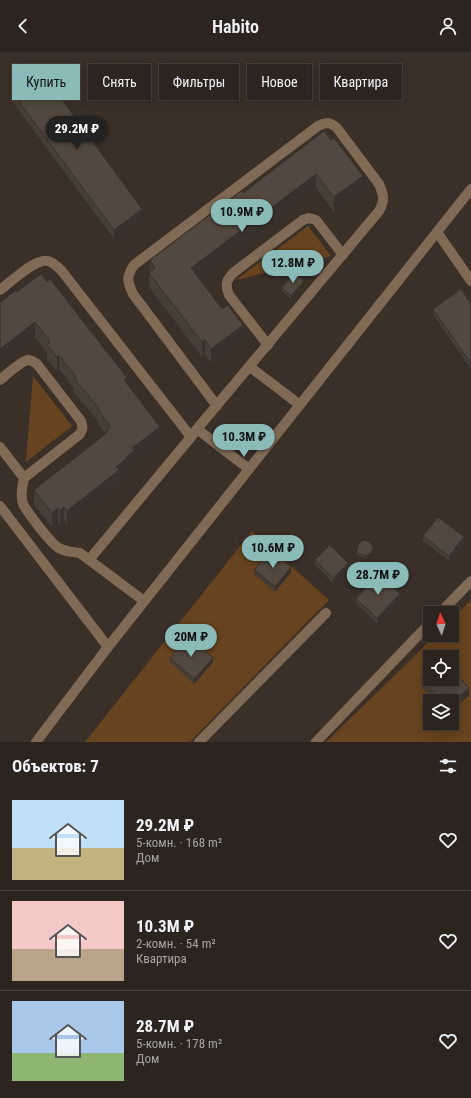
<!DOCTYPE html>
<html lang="ru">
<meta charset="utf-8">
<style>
:root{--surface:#2c241e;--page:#342c27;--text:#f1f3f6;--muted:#a6a4a4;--line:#48413c;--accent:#8bbbb9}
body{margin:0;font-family:"Roboto Condensed",sans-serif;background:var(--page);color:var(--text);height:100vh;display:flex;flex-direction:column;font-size:15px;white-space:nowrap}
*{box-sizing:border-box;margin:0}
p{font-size:13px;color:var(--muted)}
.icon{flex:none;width:22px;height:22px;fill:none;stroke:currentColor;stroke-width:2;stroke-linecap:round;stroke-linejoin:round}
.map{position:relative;height:690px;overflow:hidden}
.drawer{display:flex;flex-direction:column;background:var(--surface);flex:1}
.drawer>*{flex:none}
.guide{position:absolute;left:12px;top:12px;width:447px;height:36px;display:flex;gap:8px}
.needle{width:26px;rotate:356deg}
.buttons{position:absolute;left:423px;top:554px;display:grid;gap:8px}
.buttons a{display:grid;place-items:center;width:36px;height:36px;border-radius:0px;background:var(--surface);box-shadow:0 2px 10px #0003,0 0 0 1px var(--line);font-size:20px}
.price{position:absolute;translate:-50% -34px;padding:0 9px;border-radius:14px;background:var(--accent);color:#111;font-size:13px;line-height:26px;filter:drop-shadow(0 1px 2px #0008)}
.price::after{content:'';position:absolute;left:50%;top:24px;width:12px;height:9px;margin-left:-6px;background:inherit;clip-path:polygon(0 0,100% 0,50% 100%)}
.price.active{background:#222;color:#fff}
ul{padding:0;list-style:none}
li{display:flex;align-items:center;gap:12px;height:100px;padding:0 12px}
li+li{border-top:1px solid var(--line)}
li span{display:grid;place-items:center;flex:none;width:112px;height:80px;border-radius:0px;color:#555}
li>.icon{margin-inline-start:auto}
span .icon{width:48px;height:48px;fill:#fffc;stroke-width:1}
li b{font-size:17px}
h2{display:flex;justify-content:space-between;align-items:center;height:48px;padding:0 12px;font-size:17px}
.tag{padding:0 14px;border-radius:0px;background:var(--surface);box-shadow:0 2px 10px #0003,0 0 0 1px var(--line);font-size:14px;line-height:36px}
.tag.active{background:var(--accent);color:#111}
header{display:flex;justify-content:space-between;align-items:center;height:52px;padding:0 12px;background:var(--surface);font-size:18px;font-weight:600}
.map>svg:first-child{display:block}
.green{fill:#67431f;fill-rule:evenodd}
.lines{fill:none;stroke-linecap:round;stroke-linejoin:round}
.minor{stroke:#806a56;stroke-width:10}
.wall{fill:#473e36}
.shaded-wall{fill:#39322c}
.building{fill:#52483f;stroke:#39322c}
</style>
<header><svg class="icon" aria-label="back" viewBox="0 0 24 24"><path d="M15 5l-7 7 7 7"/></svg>Habito<svg class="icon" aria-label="person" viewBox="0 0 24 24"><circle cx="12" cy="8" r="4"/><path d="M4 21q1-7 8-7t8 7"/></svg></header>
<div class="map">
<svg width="471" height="690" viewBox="0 0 471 690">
<rect width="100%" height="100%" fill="#3a3028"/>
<g class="green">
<path d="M308 174 331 204 236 228Z"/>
<path d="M33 324 72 374 26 410Z"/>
<path d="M252 479 329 548 190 690H85Z"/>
<path d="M471 548V690H326L436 583H452V567ZM430 605H452V627H430ZM430 649H452V671H430Z"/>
</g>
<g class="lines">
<g class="minor">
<path d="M437 180 471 229"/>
<path d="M0 238C11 230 35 206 48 209 54 211 57 214 61 218L191 385 197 377 249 417"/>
<path d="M268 293 229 243C225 232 226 229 233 221L303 168 309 166 316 168 343 203"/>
<path d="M250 315 300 353"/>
<path d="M0 328C6 323 21 309 28 308 32 308 34 310 37 312L81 369C83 375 83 377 80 382L24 426"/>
<path d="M197 377 379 159C385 148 384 144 379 132L337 76C330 70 326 70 318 74L134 213C126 225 127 229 133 242L217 354"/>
<path d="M0 395 24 426C22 434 20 443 23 452 28 461 51 492 59 496 65 500 74 500 80 501L144 549"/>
<path d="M0 454 108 595"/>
<path d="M89 508 191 385"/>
<path d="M440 561 471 529"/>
<path d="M36 690 108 595 471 137"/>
<path d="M199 690 326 561"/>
<path d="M316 690 430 571"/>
</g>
</g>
<g class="wall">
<path d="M12 40 142 166 114 187 12 49Z"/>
<path d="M331 88 363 138 334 160 316 136 198 225 243 287 211 311 205 302 202 305 149 235 150 208 243 141Z"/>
<path d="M304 231 291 247 282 239V236Z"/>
<path d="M17 240 127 332 160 389 134 410V413L127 418V420L119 427V433L67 473 64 469 60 473 58 470 52 475 34 453V438L106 382 98 372V369L74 341V336L59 317 57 319 47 307V301L35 285 0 312V251Z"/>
<path d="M471 252V317L433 262V257Z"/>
<path d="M423 484 464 490 449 509 423 489Z"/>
<path d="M373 498 371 503 366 506 356 503V501Z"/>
<path d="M315 508 348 516 333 531 315 513Z"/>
<path d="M254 518 291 520 275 540 254 522Z"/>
<path d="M356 547H400L377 571 356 551Z"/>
<path d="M170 606 213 610 194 632 170 610Z"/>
<path d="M421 626 469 643 452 658V649H435L421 634Z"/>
</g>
<g class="shaded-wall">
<path d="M316 122V136L191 231V216Z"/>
<path d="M363 124V138L334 160V145Z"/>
<path d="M142 157V166L114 187V178Z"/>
<path d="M304 229V231L291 247V244Z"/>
<path d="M35 270V285L0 312V297Z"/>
<path d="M243 273V287L211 311V297Z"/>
<path d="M205 288V302L202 305V290Z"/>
<path d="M59 303V317L57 319V305Z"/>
<path d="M127 326V340L124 328Z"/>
<path d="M160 375V389L134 410V413L127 418V420L119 427V433L67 473V459L116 415 126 405 132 396Z"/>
<path d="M64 455V469L60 473V458Z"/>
<path d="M58 456V470L52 475V461Z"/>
<path d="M464 485V490L449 509V504Z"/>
<path d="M373 495 371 503 366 506V504Z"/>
<path d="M348 511V516L333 531V526Z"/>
<path d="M291 515V520L275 540V535Z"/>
<path d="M400 542V547L377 571V566Z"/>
<path d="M213 606V610L194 632V627Z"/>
<path d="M469 636V643L452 658V651Z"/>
</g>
<g class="building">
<path d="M41 19 142 157 114 178 12 40Z"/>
<path d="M324 79 331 88 334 86 363 124 334 145 316 122 191 216 222 257 228 253 243 273 211 297 205 288 202 290 149 221 155 216 150 208 241 139 243 141Z"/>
<path d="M294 221 304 229 291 244 282 236Z"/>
<path d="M41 222 47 230 50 227 127 326 124 328 160 375 132 396 134 399 126 405 127 406 116 415 119 418 67 459 64 455 60 458 58 456 52 461 34 438 108 380 107 378 111 375 98 357 99 356 74 326 76 325 59 303 57 305 47 293 50 290 35 270 0 297V251L16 238 17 240Z"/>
<path d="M461 237 471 252V312L433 257Z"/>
<path d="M438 465 464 485 449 504 423 484Z"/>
<path d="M364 488 370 490 373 495 371 501 366 504 356 501 359 491Z"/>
<path d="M330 493 348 511 333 526 315 508Z"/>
<path d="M271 498 291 515 275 535 254 518Z"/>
<path d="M379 522 400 542 377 566 356 547Z"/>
<path d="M188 584 213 606 194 627 170 606Z"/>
<path d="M430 618V627H452V618L469 636 452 651V649H442L421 626Z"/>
</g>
</svg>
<div class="buttons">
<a><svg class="needle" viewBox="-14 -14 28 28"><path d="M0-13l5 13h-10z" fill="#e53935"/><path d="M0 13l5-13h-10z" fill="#a6a4a4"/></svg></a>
<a><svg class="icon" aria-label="locate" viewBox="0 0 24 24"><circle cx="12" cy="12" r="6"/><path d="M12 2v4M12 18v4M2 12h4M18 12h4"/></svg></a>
<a><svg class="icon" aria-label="layers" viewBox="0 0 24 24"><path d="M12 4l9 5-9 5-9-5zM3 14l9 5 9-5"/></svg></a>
</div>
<b class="price active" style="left:77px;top:98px">29.2M ₽</b>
<b class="price" style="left:242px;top:181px">10.9M ₽</b>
<b class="price" style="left:293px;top:232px">12.8M ₽</b>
<b class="price" style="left:244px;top:406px">10.3M ₽</b>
<b class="price" style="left:273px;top:517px">10.6M ₽</b>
<b class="price" style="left:378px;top:544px">28.7M ₽</b>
<b class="price" style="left:191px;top:606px">20M ₽</b>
<div class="guide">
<a class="tag active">Купить</a>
<a class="tag">Снять</a>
<a class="tag">Фильтры</a>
<a class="tag">Новое</a>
<a class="tag">Квартира</a>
</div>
</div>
<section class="drawer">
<h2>Объектов: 7<svg class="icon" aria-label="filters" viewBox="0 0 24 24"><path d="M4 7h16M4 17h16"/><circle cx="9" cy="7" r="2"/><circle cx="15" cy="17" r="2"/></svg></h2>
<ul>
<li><span style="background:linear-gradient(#bfe0f5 60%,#c2b280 0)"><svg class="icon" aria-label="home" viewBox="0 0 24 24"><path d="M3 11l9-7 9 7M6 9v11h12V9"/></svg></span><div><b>29.2M ₽</b><p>5-комн. · 168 m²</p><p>Дом</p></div><svg class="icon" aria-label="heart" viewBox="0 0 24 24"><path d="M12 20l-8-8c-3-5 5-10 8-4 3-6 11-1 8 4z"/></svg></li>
<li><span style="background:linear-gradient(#f6c9c9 60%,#b9a48a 0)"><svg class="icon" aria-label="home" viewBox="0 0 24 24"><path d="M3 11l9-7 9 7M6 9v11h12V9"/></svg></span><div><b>10.3M ₽</b><p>2-комн. · 54 m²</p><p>Квартира</p></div><svg class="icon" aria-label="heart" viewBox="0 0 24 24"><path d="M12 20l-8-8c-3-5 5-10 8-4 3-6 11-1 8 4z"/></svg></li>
<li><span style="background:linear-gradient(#a9c7e8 65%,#8fb573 0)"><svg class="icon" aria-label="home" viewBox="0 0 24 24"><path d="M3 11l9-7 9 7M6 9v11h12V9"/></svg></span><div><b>28.7M ₽</b><p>5-комн. · 178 m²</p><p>Дом</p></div><svg class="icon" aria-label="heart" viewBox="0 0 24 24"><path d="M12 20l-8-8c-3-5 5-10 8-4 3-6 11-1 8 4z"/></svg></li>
</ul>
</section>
